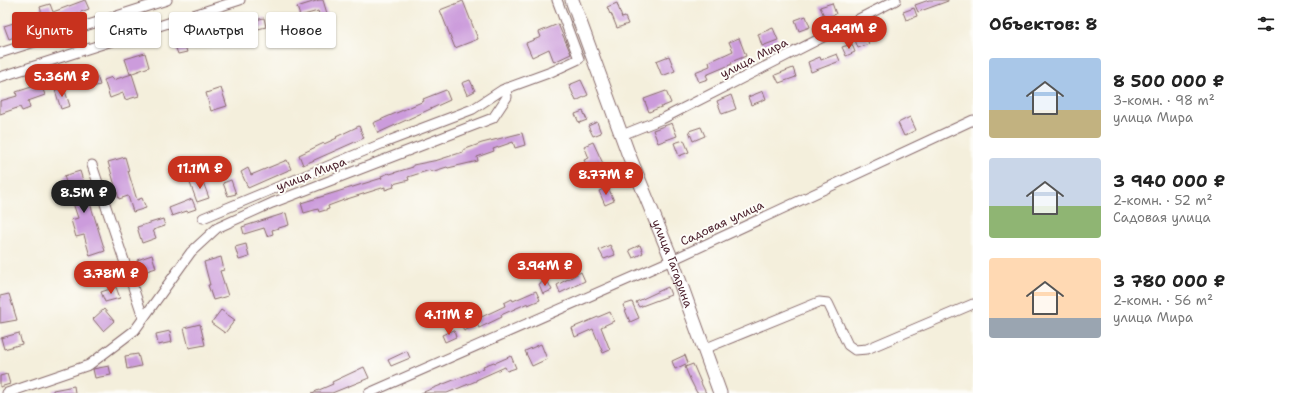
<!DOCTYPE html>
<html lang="ru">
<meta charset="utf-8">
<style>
:root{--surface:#fff;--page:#f2f2f2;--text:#222;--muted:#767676;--accent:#c8321e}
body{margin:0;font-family:"Shantell Sans",sans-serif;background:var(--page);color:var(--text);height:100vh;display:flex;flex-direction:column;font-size:15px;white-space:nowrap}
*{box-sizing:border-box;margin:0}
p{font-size:13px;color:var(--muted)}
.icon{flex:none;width:22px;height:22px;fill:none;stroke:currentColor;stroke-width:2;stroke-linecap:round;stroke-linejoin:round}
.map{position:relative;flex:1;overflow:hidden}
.drawer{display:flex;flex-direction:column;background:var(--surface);width:320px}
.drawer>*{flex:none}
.banner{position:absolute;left:12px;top:12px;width:380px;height:36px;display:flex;gap:8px}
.price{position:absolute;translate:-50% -34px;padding:0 9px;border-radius:14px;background:var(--accent);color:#fff;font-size:13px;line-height:26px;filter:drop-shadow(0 1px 2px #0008)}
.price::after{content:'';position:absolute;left:50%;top:24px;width:12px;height:9px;margin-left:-6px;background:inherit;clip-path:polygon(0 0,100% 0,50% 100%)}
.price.on{background:#222;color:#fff}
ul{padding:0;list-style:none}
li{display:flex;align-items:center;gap:12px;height:100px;padding:0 16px}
li span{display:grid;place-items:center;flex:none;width:112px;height:80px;border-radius:4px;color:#555}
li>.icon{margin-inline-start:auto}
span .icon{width:48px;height:48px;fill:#fffc;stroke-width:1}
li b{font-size:17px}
h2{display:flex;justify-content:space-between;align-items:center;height:48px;padding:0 16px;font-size:17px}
.tag{padding:0 14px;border-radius:4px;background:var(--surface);box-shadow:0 1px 3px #0004;font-size:14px;line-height:36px}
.tag.on{background:var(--accent);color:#fff}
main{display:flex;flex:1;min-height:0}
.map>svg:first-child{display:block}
.building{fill:#cc9cdc}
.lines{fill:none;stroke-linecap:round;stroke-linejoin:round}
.street-casing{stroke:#866869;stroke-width:11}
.secondary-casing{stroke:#866869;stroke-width:15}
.street{stroke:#fff;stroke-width:9}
.secondary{stroke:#fff;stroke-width:13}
.labels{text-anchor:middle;stroke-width:4;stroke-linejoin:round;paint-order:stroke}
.street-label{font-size:12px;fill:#4a1f2b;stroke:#fdfcf7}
</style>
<main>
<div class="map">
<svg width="973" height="393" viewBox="0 0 973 393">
<rect width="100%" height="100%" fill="#fdfcf7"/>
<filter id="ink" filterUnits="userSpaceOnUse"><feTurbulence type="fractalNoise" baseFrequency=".025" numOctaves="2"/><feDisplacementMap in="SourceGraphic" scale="8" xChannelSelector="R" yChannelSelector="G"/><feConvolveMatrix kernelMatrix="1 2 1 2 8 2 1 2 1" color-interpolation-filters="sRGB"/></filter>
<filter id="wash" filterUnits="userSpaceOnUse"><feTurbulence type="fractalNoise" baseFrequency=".012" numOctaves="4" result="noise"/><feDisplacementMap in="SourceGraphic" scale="16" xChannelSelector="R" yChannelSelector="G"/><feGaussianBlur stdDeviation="0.9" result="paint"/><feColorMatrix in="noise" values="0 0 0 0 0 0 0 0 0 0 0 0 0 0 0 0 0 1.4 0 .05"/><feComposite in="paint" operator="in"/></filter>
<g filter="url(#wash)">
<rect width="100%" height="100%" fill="#f4efdc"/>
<g id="blocks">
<g class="building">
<path d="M85 0 89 9 56 21V23L46 26 45 23 18 32 20 35 9 39 4 26 42 14 40 7 50 4 53 12Z"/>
<path d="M319 0H323L328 17 321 19 318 11 300 16 297 7Z"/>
<path d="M929 0H948V1L918 12 915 5Z"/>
<path d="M463 1 478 39 455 48 440 10Z"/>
<path d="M617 3 622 18 625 17 628 24 617 28 611 13 610 14 607 7Z"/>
<path d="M832 3 836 14 825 18 820 7Z"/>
<path d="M914 8 917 16 906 20 903 12Z"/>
<path d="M806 16 810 27 799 31 795 20Z"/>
<path d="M264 18 266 27 254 30 251 21Z"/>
<path d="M558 24 571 54 554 62 549 49 532 57 526 43 541 37 539 32Z"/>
<path d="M227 27 230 36 208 43 205 34Z"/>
<path d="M773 28 778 40 762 46 758 34Z"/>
<path d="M863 28 869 44 858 48 852 32Z"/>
<path d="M739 38 746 56 731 62 732 64 706 75 708 79 699 82 695 72 710 66 709 62 733 51 729 42Z"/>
<path d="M183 40 187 52 178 54 174 43Z"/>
<path d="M852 44 855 52 846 56 842 47Z"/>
<path d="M145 53 149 67 130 74 125 59Z"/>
<path d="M837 54 840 61 811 72 808 62 820 57 821 60Z"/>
<path d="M669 56 675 71 662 76 656 61Z"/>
<path d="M793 68 796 77 779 83 775 75Z"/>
<path d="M132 74 139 96 125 100 123 93 110 98 104 80 112 77 113 80Z"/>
<path d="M97 76 100 85 88 88 86 80Z"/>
<path d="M470 80 475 91 467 95 462 83Z"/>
<path d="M581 80 588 95 576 101 569 85Z"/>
<path d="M41 84 45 95 28 101 30 108 22 111 20 107 0 114V101L17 96 16 92Z"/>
<path d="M64 88 70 106 61 109 55 90Z"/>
<path d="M221 88 227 106 211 111 206 93Z"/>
<path d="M446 90 450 100 378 133 373 123 424 101 423 99Z"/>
<path d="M666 91 671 103 649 112 644 99Z"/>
<path d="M763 91 766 99 751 105 748 97Z"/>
<path d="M731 95 736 109 722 114 717 101Z"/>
<path d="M583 111 587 120 579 123 575 114Z"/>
<path d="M910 117 916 130 904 136 898 123Z"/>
<path d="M597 122 601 133 593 136 588 126Z"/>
<path d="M672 123 677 136 658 143 653 130Z"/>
<path d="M359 126 364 138 303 165 299 155 324 143V144L337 138 336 137Z"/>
<path d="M701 127 705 136 693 141 689 131Z"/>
<path d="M522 133 525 145 515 148 513 142 493 149 494 151 477 157 478 161 448 168 447 167 431 172 430 170 408 177 409 180 393 184 394 187 385 190V187L344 200 328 206 329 209 319 212 318 209 304 213 301 203 382 178 381 176 389 173 390 174 413 167V165L438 160 463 152V150L482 143Z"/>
<path d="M684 140 689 152 679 156 674 143Z"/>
<path d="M593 142 606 170 611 168 616 180 605 185 597 168 589 171 584 160 589 158 584 146Z"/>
<path d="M125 157 129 171H128L137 200 142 198 146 208 133 212 128 196 119 199 108 162Z"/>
<path d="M287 160 291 169 248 188 241 172 248 168 251 175Z"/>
<path d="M80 171 105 251 90 256 84 235 76 237 71 220 78 218 64 176Z"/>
<path d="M202 179 209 198 197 202 190 183Z"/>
<path d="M231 180 236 194 228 196 223 183Z"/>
<path d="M608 187 614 201 605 205 599 191Z"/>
<path d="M192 199 196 209 187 212V211L172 216 169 208Z"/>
<path d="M286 213 289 225 272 230 273 234 267 236 264 228 244 234 242 227Z"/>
<path d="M163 219 165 226 153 230 156 238 142 243 137 227Z"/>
<path d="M246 244 249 257 239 260 235 247Z"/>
<path d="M610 245 615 255 604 259 599 250Z"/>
<path d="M640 245 643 253 633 258 629 250Z"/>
<path d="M152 255 156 268 141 273 137 260Z"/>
<path d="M221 257 224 270 220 271 228 296 213 300 208 285H210L204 262Z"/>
<path d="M108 264 112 275 99 280 95 268Z"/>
<path d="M581 272 585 281 560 293 557 285Z"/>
<path d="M547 280 552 290 543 294 539 284Z"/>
<path d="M116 287 120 298 105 302 101 292Z"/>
<path d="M668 287 671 295 639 307 636 302Z"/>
<path d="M536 291 540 300 528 305V303L501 315 502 317 479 328 475 320 505 306 504 303 512 299 513 301Z"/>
<path d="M9 294 17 320 0 323V296Z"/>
<path d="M632 302 639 318 630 322 623 305Z"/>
<path d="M104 309 114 321 103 331 93 319Z"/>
<path d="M221 310 235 320 225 333 211 323Z"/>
<path d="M610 312 614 321 601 327 610 350 603 353 593 329 575 337 572 328Z"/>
<path d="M468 317 472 327 464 331 460 320Z"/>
<path d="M200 324 205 345 189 348 184 328Z"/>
<path d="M454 330 456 337 445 342 442 335Z"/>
<path d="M170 331 172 342 158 345 156 334Z"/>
<path d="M19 333 22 344 4 349 1 338Z"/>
<path d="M541 344 547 359 532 366 525 351Z"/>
<path d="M407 351 410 358 391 366 388 360Z"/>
<path d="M138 354 141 366 127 369 125 356Z"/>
<path d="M685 355 688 363 675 369 672 361Z"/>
<path d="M511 356 516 368 507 371 505 367 476 380V381L447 393H421L484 368 483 366 494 362 495 363Z"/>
<path d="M693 364 702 385 706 393H697L690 379 685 367Z"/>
<path d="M109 366 111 375 95 378 93 369Z"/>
<path d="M364 367 369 378 332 393H312L333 384 332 382Z"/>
<path d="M7 374 10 384 0 387V376Z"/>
<path d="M74 386 75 393H53V390Z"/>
</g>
</g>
</g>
<g filter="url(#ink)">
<use href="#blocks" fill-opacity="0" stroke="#866869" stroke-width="1"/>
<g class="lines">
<g class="street-casing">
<g id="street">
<path d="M0 53 167 0"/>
<path d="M0 77 240 0"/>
<path d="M622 135 662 119 896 0"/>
<path d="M92 165 143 317"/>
<path d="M203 218 386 142 473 109 502 90 551 72 579 59 557 0"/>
<path d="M704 349 819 302 828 303 848 345 855 350 867 349 973 304"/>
<path d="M7 393 89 365 135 330 191 252 217 228 272 203 493 118 507 97 506 88"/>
<path d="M369 393 672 260 973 120"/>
</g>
</g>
<g class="secondary-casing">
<g id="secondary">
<path id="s1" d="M572 0 628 153 672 260 720 393"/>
</g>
</g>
<use href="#street" class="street"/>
<use href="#secondary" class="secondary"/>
</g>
</g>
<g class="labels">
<g class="street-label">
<text transform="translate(754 58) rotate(-27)" y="4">улица Мира</text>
<text transform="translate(311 174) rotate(-21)" y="4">улица Мира</text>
<text transform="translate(722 223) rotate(-25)" y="4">Садовая улица</text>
<text dy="4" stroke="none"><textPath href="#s1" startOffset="282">улица Гагарина</textPath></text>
</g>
</g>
</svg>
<b class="price" style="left:849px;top:50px">9.49M ₽</b>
<b class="price" style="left:62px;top:98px">5.36M ₽</b>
<b class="price" style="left:200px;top:190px">11.1M ₽</b>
<b class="price" style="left:606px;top:196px">8.77M ₽</b>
<b class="price on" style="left:84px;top:214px">8.5M ₽</b>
<b class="price" style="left:545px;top:287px">3.94M ₽</b>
<b class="price" style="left:111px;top:295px">3.78M ₽</b>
<b class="price" style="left:449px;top:336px">4.11M ₽</b>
<div class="banner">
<a class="tag on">Купить</a>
<a class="tag">Снять</a>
<a class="tag">Фильтры</a>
<a class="tag">Новое</a>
</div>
</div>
<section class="drawer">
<h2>Объектов: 8<svg class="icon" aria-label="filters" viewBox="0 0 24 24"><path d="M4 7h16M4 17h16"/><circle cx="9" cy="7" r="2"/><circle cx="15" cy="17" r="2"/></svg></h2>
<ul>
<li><span style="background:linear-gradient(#a9c7e8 65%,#c2b280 0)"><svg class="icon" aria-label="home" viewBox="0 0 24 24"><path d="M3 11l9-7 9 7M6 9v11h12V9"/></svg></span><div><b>8 500 000 ₽</b><p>3-комн. · 98 m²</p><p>улица Мира</p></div></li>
<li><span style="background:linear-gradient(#c9d6e8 60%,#8fb573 0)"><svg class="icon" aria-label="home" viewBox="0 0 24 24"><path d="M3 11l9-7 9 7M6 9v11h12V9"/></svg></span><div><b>3 940 000 ₽</b><p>2-комн. · 52 m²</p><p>Садовая улица</p></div></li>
<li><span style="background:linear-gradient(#ffd9b3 75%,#9aa5b1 0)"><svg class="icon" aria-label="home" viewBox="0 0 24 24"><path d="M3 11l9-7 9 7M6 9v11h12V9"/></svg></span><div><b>3 780 000 ₽</b><p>2-комн. · 56 m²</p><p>улица Мира</p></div></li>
</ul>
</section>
</main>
